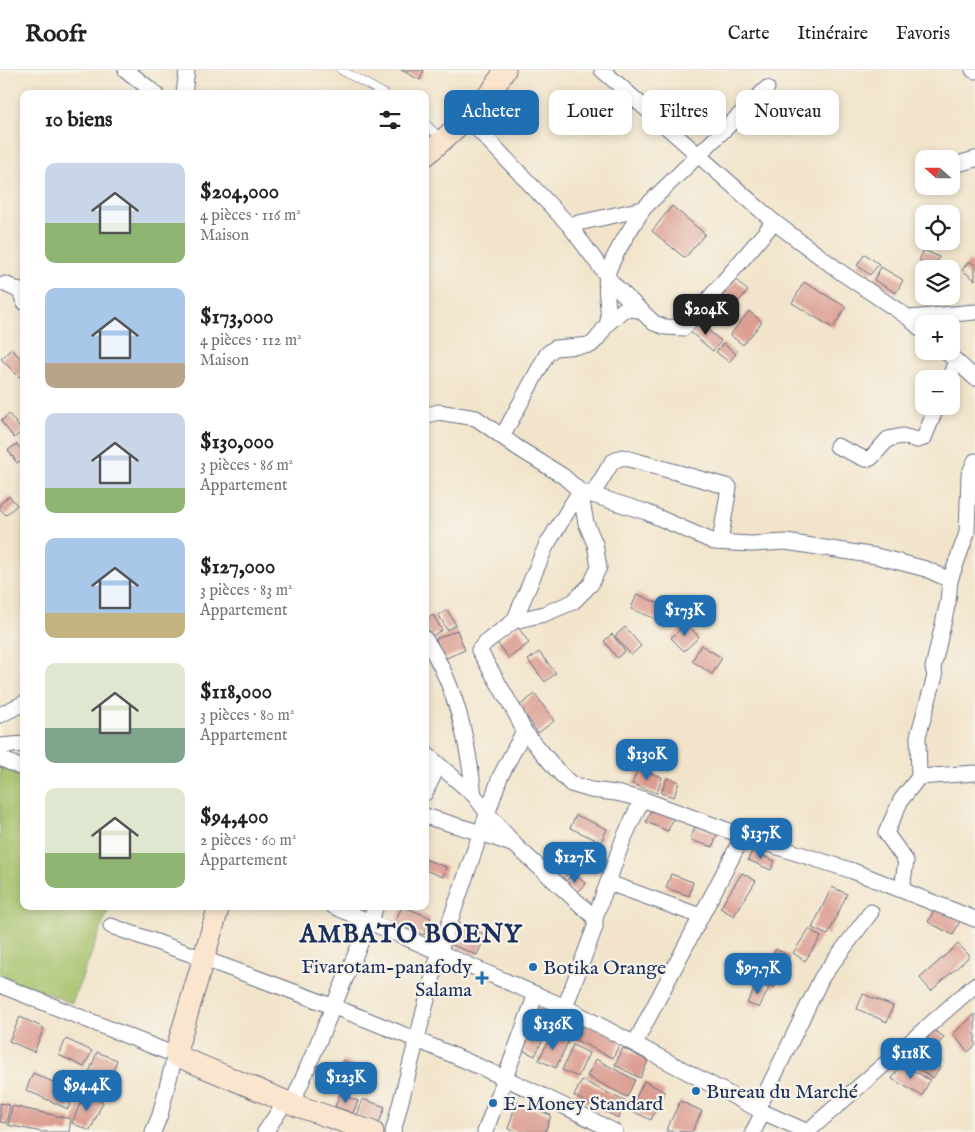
<!DOCTYPE html>
<html lang="fr">
<meta charset="utf-8">
<style>
:root{--surface:#fff;--page:#f2f2f2;--text:#202124;--muted:#757577;--line:#e0e0e0;--accent:#1f6fb2}
body{margin:0;font-family:"IM FELL English",serif;background:var(--page);color:var(--text);height:100vh;display:flex;flex-direction:column;font-size:19px;white-space:nowrap}
*{box-sizing:border-box;margin:0}
p{font-size:16px;color:var(--muted)}
.icon{flex:none;width:28px;height:28px;fill:none;stroke:currentColor;stroke-width:2;stroke-linecap:round;stroke-linejoin:round}
.map{position:relative;flex:1;overflow:hidden}
.side{position:absolute;left:20px;top:20px;width:409px;height:820px;display:flex;flex-direction:column;background:var(--surface);border-radius:10px;box-shadow:0 2px 8px #0003}
.side>*{flex:none}
.guide{position:absolute;left:444px;top:20px;width:456px;height:45px;display:flex;gap:10px}
.needle{width:32px;rotate:291deg}
.tools{position:absolute;left:915px;top:80px;display:grid;gap:10px}
.tools a{display:grid;place-items:center;width:45px;height:45px;border-radius:10px;background:var(--surface);box-shadow:0 2px 8px #0003;font-size:25px}
.price{position:absolute;translate:-50% -42px;padding:0 11px;border-radius:10px;background:var(--accent);color:#fff;font-size:16px;line-height:32px;filter:drop-shadow(0 1px 2px #0008)}
.price::after{content:'';position:absolute;left:50%;top:30px;width:15px;height:11px;margin-left:-8px;background:inherit;clip-path:polygon(0 0,100% 0,50% 100%)}
.price.on{background:#222;color:#fff}
ul{padding:0;list-style:none}
li{display:flex;align-items:center;gap:15px;height:125px;padding:0 25px}
li span{display:grid;place-items:center;flex:none;width:140px;height:100px;border-radius:10px;color:#555}
li>.icon{margin-inline-start:auto}
span .icon{width:60px;height:60px;fill:#fffc;stroke-width:1}
li b{font-size:21px}
h2{display:flex;justify-content:space-between;align-items:center;height:60px;padding:0 25px;font-size:21px}
.chip{padding:0 18px;border-radius:10px;background:var(--surface);box-shadow:0 2px 8px #0003;font-size:18px;line-height:45px}
.chip.on{background:var(--accent);color:#fff}
header{display:flex;align-items:center;gap:30px;box-sizing:border-box;height:70px;padding:0 25px;background:var(--surface);border-bottom:1px solid var(--line)}
header strong{font-size:24px}
nav{display:flex;gap:28px;margin-inline-start:auto;font-size:18px}
.map>svg:first-child{display:block}
.green{fill:#a3c068;stroke:#5f7863}
.building{fill:#dc9e93}
.lines{fill:none;stroke-linecap:round;stroke-linejoin:round}
.lane-casing{stroke:#666e84;stroke-width:9}
.street-casing{stroke:#666e84;stroke-width:17}
.secondary-casing{stroke:#666e84;stroke-width:23}
.lane{stroke:#fff;stroke-width:8}
.street{stroke:#fff;stroke-width:15}
.secondary{stroke:#fbe5cf;stroke-width:21}
.poi-dot{fill:#1f6fb2;stroke:#f7f3e8;stroke-width:2}
.labels{text-anchor:middle;stroke-width:4.5;stroke-linejoin:round;paint-order:stroke}
.poi-label{font-size:20px;fill:#1b2f5e;stroke:#f7f3e8;text-anchor:start}
.district-label{font-size:25px;font-weight:bold;letter-spacing:1px;fill:#1b2f5e;stroke:#f7f3e8}
</style>
<header>
<strong>Roofr</strong>
<nav><a>Carte</a><a>Itinéraire</a><a>Favoris</a></nav>
</header>
<div class="map">
<svg width="975" height="1062" viewBox="0 0 975 1062">
<rect width="100%" height="100%" fill="#f7f3e8"/>
<filter id="ink" filterUnits="userSpaceOnUse"><feTurbulence type="fractalNoise" baseFrequency=".02" numOctaves="2"/><feDisplacementMap in="SourceGraphic" scale="10" xChannelSelector="R" yChannelSelector="G"/><feConvolveMatrix kernelMatrix="1 2 1 2 8 2 1 2 1" color-interpolation-filters="sRGB"/></filter>
<filter id="wash" filterUnits="userSpaceOnUse"><feTurbulence type="fractalNoise" baseFrequency=".0096" numOctaves="4" result="noise"/><feDisplacementMap in="SourceGraphic" scale="20" xChannelSelector="R" yChannelSelector="G"/><feGaussianBlur stdDeviation="1.12" result="paint"/><feColorMatrix in="noise" values="0 0 0 0 0 0 0 0 0 0 0 0 0 0 0 0 0 1.4 0 .05"/><feComposite in="paint" operator="in"/></filter>
<g filter="url(#wash)">
<rect width="100%" height="100%" fill="#f2e4ca"/>
<path class="green" d="M0 696 24 706V836H110L72 933 0 906Z"/>
<g id="blocks">
<g class="building">
<path d="M401 0H424L420 10Z"/>
<path d="M672 136 705 164 685 188 652 161Z"/>
<path d="M924 180 939 187 934 197 919 190Z"/>
<path d="M865 184 879 194 870 205 857 195Z"/>
<path d="M969 191 975 195V210L962 200Z"/>
<path d="M881 197 903 210 896 223 874 210Z"/>
<path d="M736 210 748 221 717 255 706 244Z"/>
<path d="M804 212 846 237 833 258 792 233Z"/>
<path d="M749 241 762 252 743 275 730 265Z"/>
<path d="M698 252 721 271 713 281 690 262Z"/>
<path d="M723 273 736 284 729 292 716 282Z"/>
<path d="M11 279 24 291V302L19 307 1 289Z"/>
<path d="M9 344 22 361 14 368 1 351Z"/>
<path d="M17 374 24 384V389L17 393 8 380Z"/>
<path d="M9 426 17 435 6 445 0 439V434Z"/>
<path d="M637 524 662 535 656 549 631 539Z"/>
<path d="M447 540 456 555 447 560 439 545Z"/>
<path d="M433 545 442 560 432 566 425 554V550Z"/>
<path d="M686 553 699 567 684 581 671 568Z"/>
<path d="M518 557 529 573 509 588 497 573Z"/>
<path d="M625 557 641 576 631 585 615 566Z"/>
<path d="M457 560 465 580 444 589 436 569Z"/>
<path d="M612 564 625 581 617 588 604 571Z"/>
<path d="M701 575 722 588 712 604 692 591Z"/>
<path d="M539 582 556 603 545 612 528 590Z"/>
<path d="M535 624 554 651 538 663 519 636Z"/>
<path d="M638 699 662 707 657 723 632 714Z"/>
<path d="M667 708 679 712 674 727 661 723Z"/>
<path d="M653 735 675 745 668 761 646 752Z"/>
<path d="M576 745 607 759 601 772 570 758Z"/>
<path d="M695 757 717 764 713 777 690 770Z"/>
<path d="M752 781 775 791 771 800 748 790Z"/>
<path d="M558 788 571 800 562 810 548 798Z"/>
<path d="M425 789 446 797 443 807 425 800Z"/>
<path d="M573 803 586 814 576 824 564 813Z"/>
<path d="M742 803 756 811 734 846 720 838Z"/>
<path d="M671 804 693 812 689 826 666 818Z"/>
<path d="M832 817 847 824 828 865 812 858Z"/>
<path d="M402 836 431 848 424 865 395 853Z"/>
<path d="M935 838 960 851 953 865 928 852Z"/>
<path d="M459 853 486 865 477 885 450 874Z"/>
<path d="M809 859 821 867 805 891 793 883Z"/>
<path d="M958 874 970 886 931 921 920 908Z"/>
<path d="M776 879 790 886 774 918 760 910Z"/>
<path d="M758 912 769 918 759 938 747 933Z"/>
<path d="M863 924 893 936 887 952 857 939Z"/>
<path d="M539 934 556 942 557 939 621 970 613 988 549 957 550 954 533 947Z"/>
<path d="M975 944V976L968 982 953 964Z"/>
<path d="M20 947 44 958 34 982 9 971Z"/>
<path d="M531 956 546 963 535 986 520 979Z"/>
<path d="M934 960 944 967 929 987 919 980Z"/>
<path d="M551 964 568 972 556 998 539 990Z"/>
<path d="M66 969 92 981 84 997 59 985Z"/>
<path d="M573 975 589 983 578 1007 562 1000Z"/>
<path d="M623 978 648 991 640 1008 615 995Z"/>
<path d="M97 982 117 990 103 1026 83 1018Z"/>
<path d="M916 983 940 997 933 1008 910 994Z"/>
<path d="M596 989 635 1010 627 1027 587 1006Z"/>
<path d="M343 990 366 999 360 1014 338 1005Z"/>
<path d="M901 994 930 1010 922 1026 892 1009Z"/>
<path d="M33 1003 75 1022 68 1039 26 1020Z"/>
<path d="M582 1010 626 1032 618 1048 574 1026Z"/>
<path d="M644 1011 665 1022 651 1050 630 1040Z"/>
<path d="M84 1024 103 1032 90 1061 72 1053Z"/>
<path d="M340 1024 358 1031 353 1043 335 1037Z"/>
<path d="M363 1029 385 1037 379 1053 357 1045Z"/>
<path d="M680 1031 702 1041 692 1062 666 1061Z"/>
<path d="M0 1033 10 1035 6 1053 0 1052Z"/>
<path d="M516 1033 551 1045 545 1062H517L508 1059Z"/>
<path d="M12 1036 71 1049 69 1062H42L8 1055Z"/>
</g>
</g>
</g>
<g filter="url(#ink)">
<use href="#blocks" fill-opacity="0" stroke="#666e84" stroke-width="1"/>
<g class="lines">
<g class="lane-casing">
<g id="lane">
<path d="M341 0 385 24"/>
<path d="M425 53 441 69"/>
</g>
</g>
<g class="street-casing">
<g id="street">
<path d="M126 0 156 24"/>
<path d="M602 0 774 152 842 203 909 248 924 262"/>
<path d="M973 0 975 1"/>
<path d="M184 24 187 0"/>
<path d="M467 48 569 155 613 214 654 253 665 257 684 258 774 152"/>
<path d="M951 96 975 89"/>
<path d="M569 155 643 139 767 18"/>
<path d="M5 214 20 221 24 232"/>
<path d="M909 248 975 242"/>
<path d="M608 253C610 238 604 220 607 205 612 186 632 157 643 139"/>
<path d="M945 281 975 308"/>
<path d="M949 309 956 291"/>
<path d="M425 346 438 342 476 348 518 378 563 406 580 421 646 442 714 472 752 474 786 472 876 486 926 499 950 510 948 532 933 598 935 606 918 666 919 707"/>
<path d="M502 367 547 284 555 278 591 275 597 269 608 253 624 239 641 240"/>
<path d="M837 376 865 389 871 388 888 369 902 366 917 370 924 368 937 336"/>
<path d="M580 421 586 453 595 474 599 497 591 514 573 532 544 544 514 551 486 572 479 580 516 644 524 661 556 699 571 714 591 720 616 723 642 729 743 766 853 801 975 849"/>
<path d="M592 425 612 392 622 387 729 417 720 472"/>
<path d="M950 510 967 463 969 405 975 391"/>
<path d="M514 551 546 476 580 421"/>
<path d="M425 569C456 613 468 672 474 725"/>
<path d="M0 645 24 633"/>
<path d="M0 676 24 674"/>
<path d="M425 683 474 725 488 744 516 776 595 848V857L565 937"/>
<path d="M0 688 24 699"/>
<path d="M425 723 438 696"/>
<path d="M425 746 481 763 514 775"/>
<path d="M609 813 700 846"/>
<path d="M902 819 906 791 886 763 901 730 919 707 975 703"/>
<path d="M333 836 565 937 763 1042 808 1062"/>
<path d="M595 848 623 770 642 729"/>
<path d="M111 856C282 916 454 977 615 1062"/>
<path d="M0 915 175 985 160 1045 153 1062"/>
<path d="M635 973 743 766"/>
<path d="M292 1034 376 836"/>
<path d="M758 1039 822 907 871 842"/>
<path d="M265 1062 286 1031"/>
<path d="M393 1062 439 883 500 707 524 661"/>
<path d="M485 1062 536 924"/>
<path d="M753 1062 763 1042"/>
<path d="M807 1062 975 915"/>
</g>
</g>
<g class="secondary-casing">
<g id="secondary">
<path d="M425 86 467 48 492 21 505 0"/>
<path d="M219 836 175 985 292 1034 373 1062"/>
</g>
</g>
<use href="#lane" class="lane"/>
<use href="#street" class="street"/>
<use href="#secondary" class="secondary"/>
</g>
</g>
<g class="poi-dot">
<circle cx="533" cy="897" r="5"/>
<path d="M479.5 900.5h5v5h5v5h-5v5h-5v-5h-5v-5h5z"/>
<circle cx="696" cy="1021" r="5"/>
<circle cx="493" cy="1033" r="5"/>
</g>
<g class="labels">
<g class="poi-label">
<text x="472" y="903" text-anchor="end">Fivarotam-panafody<tspan x="472" dy="23">Salama</tspan></text>
<text x="543" y="904">Botika Orange</text>
<text x="706" y="1028">Bureau du Marché</text>
<text x="503" y="1040">E-Money Standard</text>
</g>
<g class="district-label">
<text x="411" y="872">AMBATO BOENY</text>
</g>
</g>
</svg>
<div class="tools">
<a><svg class="needle" viewBox="-14 -14 28 28"><path d="M0-13l5 13h-10z" fill="#e53935"/><path d="M0 13l5-13h-10z" fill="#757577"/></svg></a>
<a><svg class="icon" aria-label="locate" viewBox="0 0 24 24"><circle cx="12" cy="12" r="6"/><path d="M12 2v4M12 18v4M2 12h4M18 12h4"/></svg></a>
<a><svg class="icon" aria-label="layers" viewBox="0 0 24 24"><path d="M12 4l9 5-9 5-9-5zM3 14l9 5 9-5"/></svg></a>
<a>+</a>
<a>−</a>
</div>
<b class="price on" style="left:706px;top:266px">$204K</b>
<b class="price" style="left:685px;top:567px">$173K</b>
<b class="price" style="left:647px;top:711px">$130K</b>
<b class="price" style="left:761px;top:790px">$137K</b>
<b class="price" style="left:575px;top:814px">$127K</b>
<b class="price" style="left:758px;top:925px">$97.7K</b>
<b class="price" style="left:553px;top:981px">$136K</b>
<b class="price" style="left:911px;top:1010px">$118K</b>
<b class="price" style="left:346px;top:1034px">$123K</b>
<b class="price" style="left:87px;top:1042px">$94.4K</b>
<div class="guide">
<a class="chip on">Acheter</a>
<a class="chip">Louer</a>
<a class="chip">Filtres</a>
<a class="chip">Nouveau</a>
</div>
<section class="side">
<h2>10 biens<svg class="icon" aria-label="filters" viewBox="0 0 24 24"><path d="M4 7h16M4 17h16"/><circle cx="9" cy="7" r="2"/><circle cx="15" cy="17" r="2"/></svg></h2>
<ul>
<li><span style="background:linear-gradient(#c9d6e8 60%,#8fb573 0)"><svg class="icon" aria-label="home" viewBox="0 0 24 24"><path d="M3 11l9-7 9 7M6 9v11h12V9"/></svg></span><div><b>$204,000</b><p>4 pièces · 116 m²</p><p>Maison</p></div></li>
<li><span style="background:linear-gradient(#a9c7e8 75%,#b9a48a 0)"><svg class="icon" aria-label="home" viewBox="0 0 24 24"><path d="M3 11l9-7 9 7M6 9v11h12V9"/></svg></span><div><b>$173,000</b><p>4 pièces · 112 m²</p><p>Maison</p></div></li>
<li><span style="background:linear-gradient(#c9d6e8 75%,#8fb573 0)"><svg class="icon" aria-label="home" viewBox="0 0 24 24"><path d="M3 11l9-7 9 7M6 9v11h12V9"/></svg></span><div><b>$130,000</b><p>3 pièces · 86 m²</p><p>Appartement</p></div></li>
<li><span style="background:linear-gradient(#a9c7e8 75%,#c2b280 0)"><svg class="icon" aria-label="home" viewBox="0 0 24 24"><path d="M3 11l9-7 9 7M6 9v11h12V9"/></svg></span><div><b>$127,000</b><p>3 pièces · 83 m²</p><p>Appartement</p></div></li>
<li><span style="background:linear-gradient(#dfe7d0 65%,#7fa58c 0)"><svg class="icon" aria-label="home" viewBox="0 0 24 24"><path d="M3 11l9-7 9 7M6 9v11h12V9"/></svg></span><div><b>$118,000</b><p>3 pièces · 80 m²</p><p>Appartement</p></div></li>
<li><span style="background:linear-gradient(#dfe7d0 65%,#8fb573 0)"><svg class="icon" aria-label="home" viewBox="0 0 24 24"><path d="M3 11l9-7 9 7M6 9v11h12V9"/></svg></span><div><b>$94,400</b><p>2 pièces · 60 m²</p><p>Appartement</p></div></li>
</ul>
</section>
</div>
